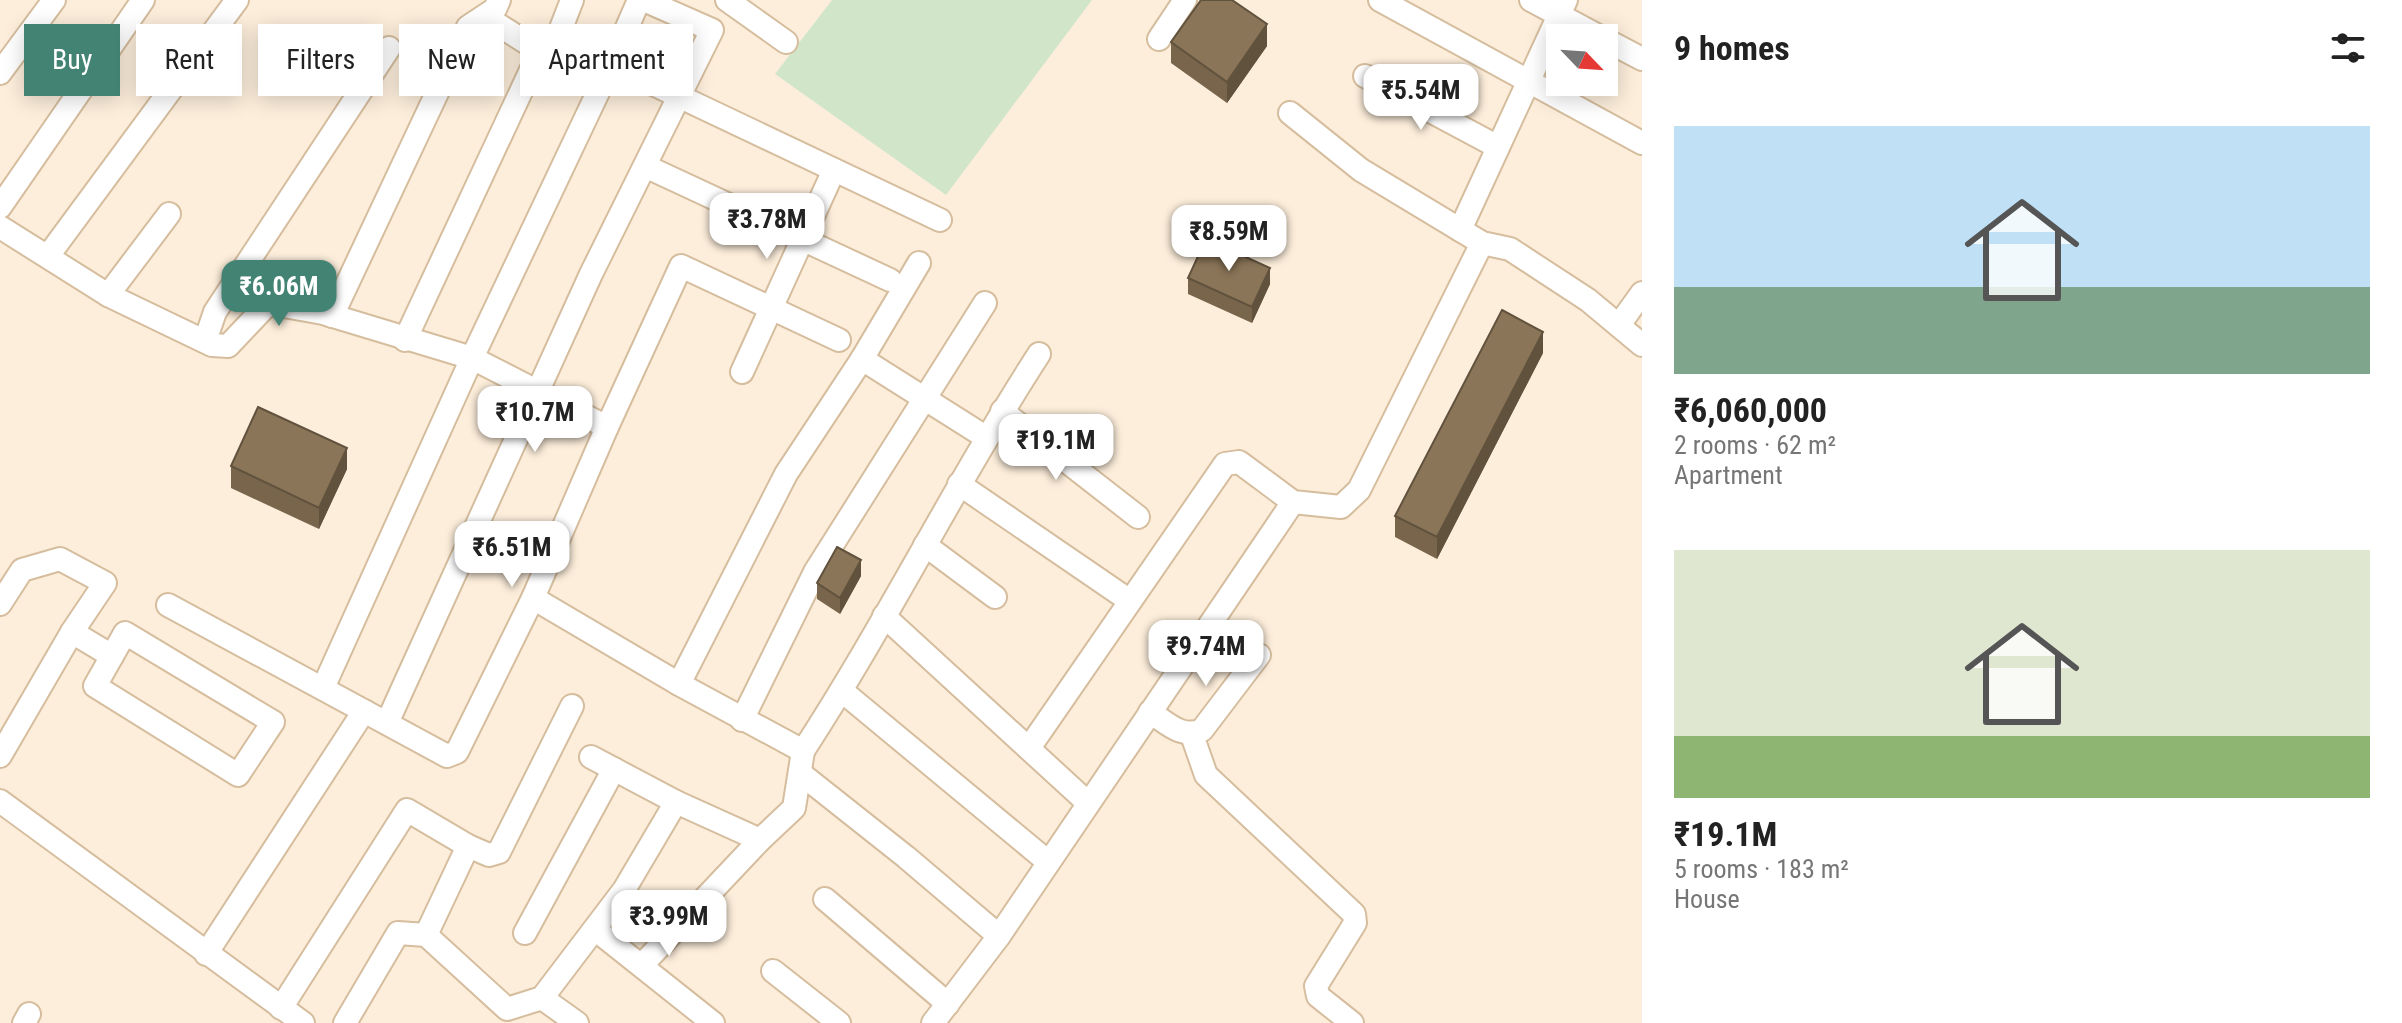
<!DOCTYPE html>
<meta charset="utf-8">
<style>
:root{--surface:#fff;--page:#f2f2f2;--text:#222;--muted:#767676;--accent:#428373}
body{margin:0;font-family:"Roboto Condensed",sans-serif;background:var(--page);color:var(--text);height:100vh;display:flex;flex-direction:column;font-size:30px;white-space:nowrap}
*{box-sizing:border-box;margin:0}
p{font-size:26px;color:var(--muted)}
.icon{flex:none;width:44px;height:44px;fill:none;stroke:currentColor;stroke-width:2;stroke-linecap:round;stroke-linejoin:round}
.map{position:relative;flex:1;overflow:hidden}
.drawer{display:flex;flex-direction:column;background:var(--surface);width:760px}
.drawer>*{flex:none}
.top-card{position:absolute;left:24px;top:24px;width:760px;height:72px;display:flex;gap:16px}
.needle{width:52px;rotate:115deg}
.controls{position:absolute;left:1546px;top:24px;display:grid;gap:16px}
.controls a{display:grid;place-items:center;width:72px;height:72px;border-radius:0px;background:var(--surface);box-shadow:0 4px 20px #0003;font-size:40px}
.price{position:absolute;translate:-50% -68px;padding:0 18px;border-radius:16px;background:#fff;color:#222;font-size:26px;line-height:52px;filter:drop-shadow(0 2px 4px #0008)}
.price::after{content:'';position:absolute;left:50%;top:48px;width:24px;height:18px;margin-left:-12px;background:inherit;clip-path:polygon(0 0,100% 0,50% 100%)}
.price.selected{background:var(--accent);color:#fff}
ul{padding:0;list-style:none}
li{display:grid;align-content:center;gap:16px;height:424px;padding:0 32px}
li span{display:grid;place-items:center;height:248px;border-radius:0px;color:#555}
li>.icon{margin-inline-start:auto}
span .icon{width:144px;height:144px;fill:#fffc;stroke-width:1}
li b{font-size:34px}
h2{display:flex;justify-content:space-between;align-items:center;height:96px;padding:0 32px;font-size:34px}
.chip{padding:0 28px;border-radius:0px;background:var(--surface);box-shadow:0 4px 20px #0003;font-size:28px;line-height:72px}
.chip.selected{background:var(--accent);color:#fff}
main{display:flex;flex:1;min-height:0}
.map>svg:first-child{display:block}
.green{fill:#d1e6c9}
.lines{fill:none;stroke-linecap:round;stroke-linejoin:round}
.minor-casing{stroke:#d5bd9e;stroke-width:26}
.minor{stroke:#fff;stroke-width:22}
.wall{fill:#78654c}
.shaded-wall{fill:#61523e}
.building{fill:#8b7558;stroke:#61523e;stroke-width:2}
</style>
<main>
<div class="map">
<svg width="1642" height="1023" viewBox="0 0 1642 1023">
<rect width="100%" height="100%" fill="#fdeedb"/>
<path class="green" d="M832 0H1092L946 195 775 74Z"/>
<g class="lines">
<g class="minor-casing">
<g id="minor">
<path d="M727 0 786 42"/>
<path d="M1380 0 1642 143"/>
<path d="M1531 0 1602 38"/>
<path d="M486 17 546 55 602 85"/>
<path d="M1159 39 1185 0"/>
<path d="M1604 39 1642 59"/>
<path d="M611 64 940 220"/>
<path d="M0 73 54 0"/>
<path d="M1365 76 1498 147"/>
<path d="M1290 113 1361 170 1482 243 1510 249 1588 300 1642 345"/>
<path d="M645 166 890 280"/>
<path d="M0 207 143 0"/>
<path d="M0 227 108 295 212 345 228 346 265 307 273 304 323 313 472 358 607 427"/>
<path d="M1460 230 1566 0"/>
<path d="M48 256 237 0"/>
<path d="M108 295 169 214"/>
<path d="M332 316 468 27 495 9 499 0"/>
<path d="M1619 325 1642 293"/>
<path d="M405 340 532 68 553 49 572 0"/>
<path d="M205 341 215 312 389 48"/>
<path d="M862 359 987 438"/>
<path d="M742 372 834 170"/>
<path d="M1002 411 1138 517"/>
<path d="M959 484 1130 601"/>
<path d="M925 545 995 597"/>
<path d="M0 604 22 570 60 559 105 583 72 632 0 756"/>
<path d="M168 605 447 756 457 752 533 598"/>
<path d="M884 616 1088 803"/>
<path d="M72 632 112 656"/>
<path d="M125 633 273 722 238 775 95 686Z"/>
<path d="M679 684 786 474 862 359 919 263"/>
<path d="M323 688 472 358 609 69 639 0"/>
<path d="M842 691 1047 861"/>
<path d="M1150 712C1167 723 1182 739 1202 730L1259 655"/>
<path d="M742 720 815 572 985 303"/>
<path d="M387 723 591 274 712 30 644 0"/>
<path d="M1192 735 1206 775 1354 914 1355 923 1316 986 1318 996 1352 1023"/>
<path d="M1029 748 1225 464 1239 462 1293 502 1341 507 1359 490 1482 243"/>
<path d="M803 751C887 622 955 484 1039 354"/>
<path d="M591 757 676 802 760 840"/>
<path d="M800 773 906 857 999 936"/>
<path d="M0 801 303 1023"/>
<path d="M825 899 948 1004"/>
<path d="M596 930 713 1023"/>
<path d="M525 933 614 769"/>
<path d="M426 935 468 846 489 855 499 852 572 706"/>
<path d="M206 954 364 711"/>
<path d="M642 965 760 840 794 808 803 751 679 684 533 598 607 427 681 266 839 340"/>
<path d="M773 971 839 1023"/>
<path d="M542 998 577 1023"/>
<path d="M281 1008 407 810 468 846"/>
<path d="M24 1023 29 1014"/>
<path d="M345 1023 398 933 426 935 507 1009 542 998 624 890 676 802"/>
<path d="M933 1023 999 936 1293 502"/>
</g>
</g>
<use href="#minor" class="minor"/>
</g>
<g class="wall">
<path d="M1171 42 1267 46 1227 103 1171 63Z"/>
<path d="M1188 278 1270 284 1252 323 1188 294Z"/>
<path d="M1543 353 1437 559 1395 537V516Z"/>
<path d="M231 466 347 469 319 529 231 488Z"/>
<path d="M861 576 840 614 817 599V583Z"/>
</g>
<g class="shaded-wall">
<path d="M1267 24V46L1227 103V82Z"/>
<path d="M1270 268V284L1252 323V307Z"/>
<path d="M1543 332V353L1437 559V537Z"/>
<path d="M347 448V469L319 529V508Z"/>
<path d="M861 560V576L840 614V598Z"/>
</g>
<g class="building">
<path d="M1201 0H1232L1267 24 1227 82 1171 42Z"/>
<path d="M1206 239 1270 268 1252 307 1188 278Z"/>
<path d="M1502 310 1543 332 1437 537 1395 516Z"/>
<path d="M258 407 347 448 319 508 231 466Z"/>
<path d="M837 547 861 560 840 598 817 583Z"/>
</g>
</svg>
<div class="controls">
<a><svg class="needle" viewBox="-14 -14 28 28"><path d="M0-13l5 13h-10z" fill="#e53935"/><path d="M0 13l5-13h-10z" fill="#767676"/></svg></a>
</div>
<b class="price" style="left:1421px;top:132px">₹5.54M</b>
<b class="price" style="left:767px;top:261px">₹3.78M</b>
<b class="price" style="left:1229px;top:273px">₹8.59M</b>
<b class="price selected" style="left:279px;top:328px">₹6.06M</b>
<b class="price" style="left:535px;top:454px">₹10.7M</b>
<b class="price" style="left:1056px;top:482px">₹19.1M</b>
<b class="price" style="left:512px;top:589px">₹6.51M</b>
<b class="price" style="left:1206px;top:688px">₹9.74M</b>
<b class="price" style="left:669px;top:958px">₹3.99M</b>
<div class="top-card">
<a class="chip selected">Buy</a>
<a class="chip">Rent</a>
<a class="chip">Filters</a>
<a class="chip">New</a>
<a class="chip">Apartment</a>
</div>
</div>
<section class="drawer">
<h2>9 homes<svg class="icon" aria-label="filters" viewBox="0 0 24 24"><path d="M4 7h16M4 17h16"/><circle cx="9" cy="7" r="2"/><circle cx="15" cy="17" r="2"/></svg></h2>
<ul>
<li><span style="background:linear-gradient(#bfe0f5 65%,#7fa58c 0)"><svg class="icon" aria-label="home" viewBox="0 0 24 24"><path d="M3 11l9-7 9 7M6 9v11h12V9"/></svg></span><div><b>₹6,060,000</b><p>2 rooms · 62 m²</p><p>Apartment</p></div></li>
<li><span style="background:linear-gradient(#dfe7d0 75%,#8fb573 0)"><svg class="icon" aria-label="home" viewBox="0 0 24 24"><path d="M3 11l9-7 9 7M6 9v11h12V9"/></svg></span><div><b>₹19.1M</b><p>5 rooms · 183 m²</p><p>House</p></div></li>
</ul>
</section>
</main>
